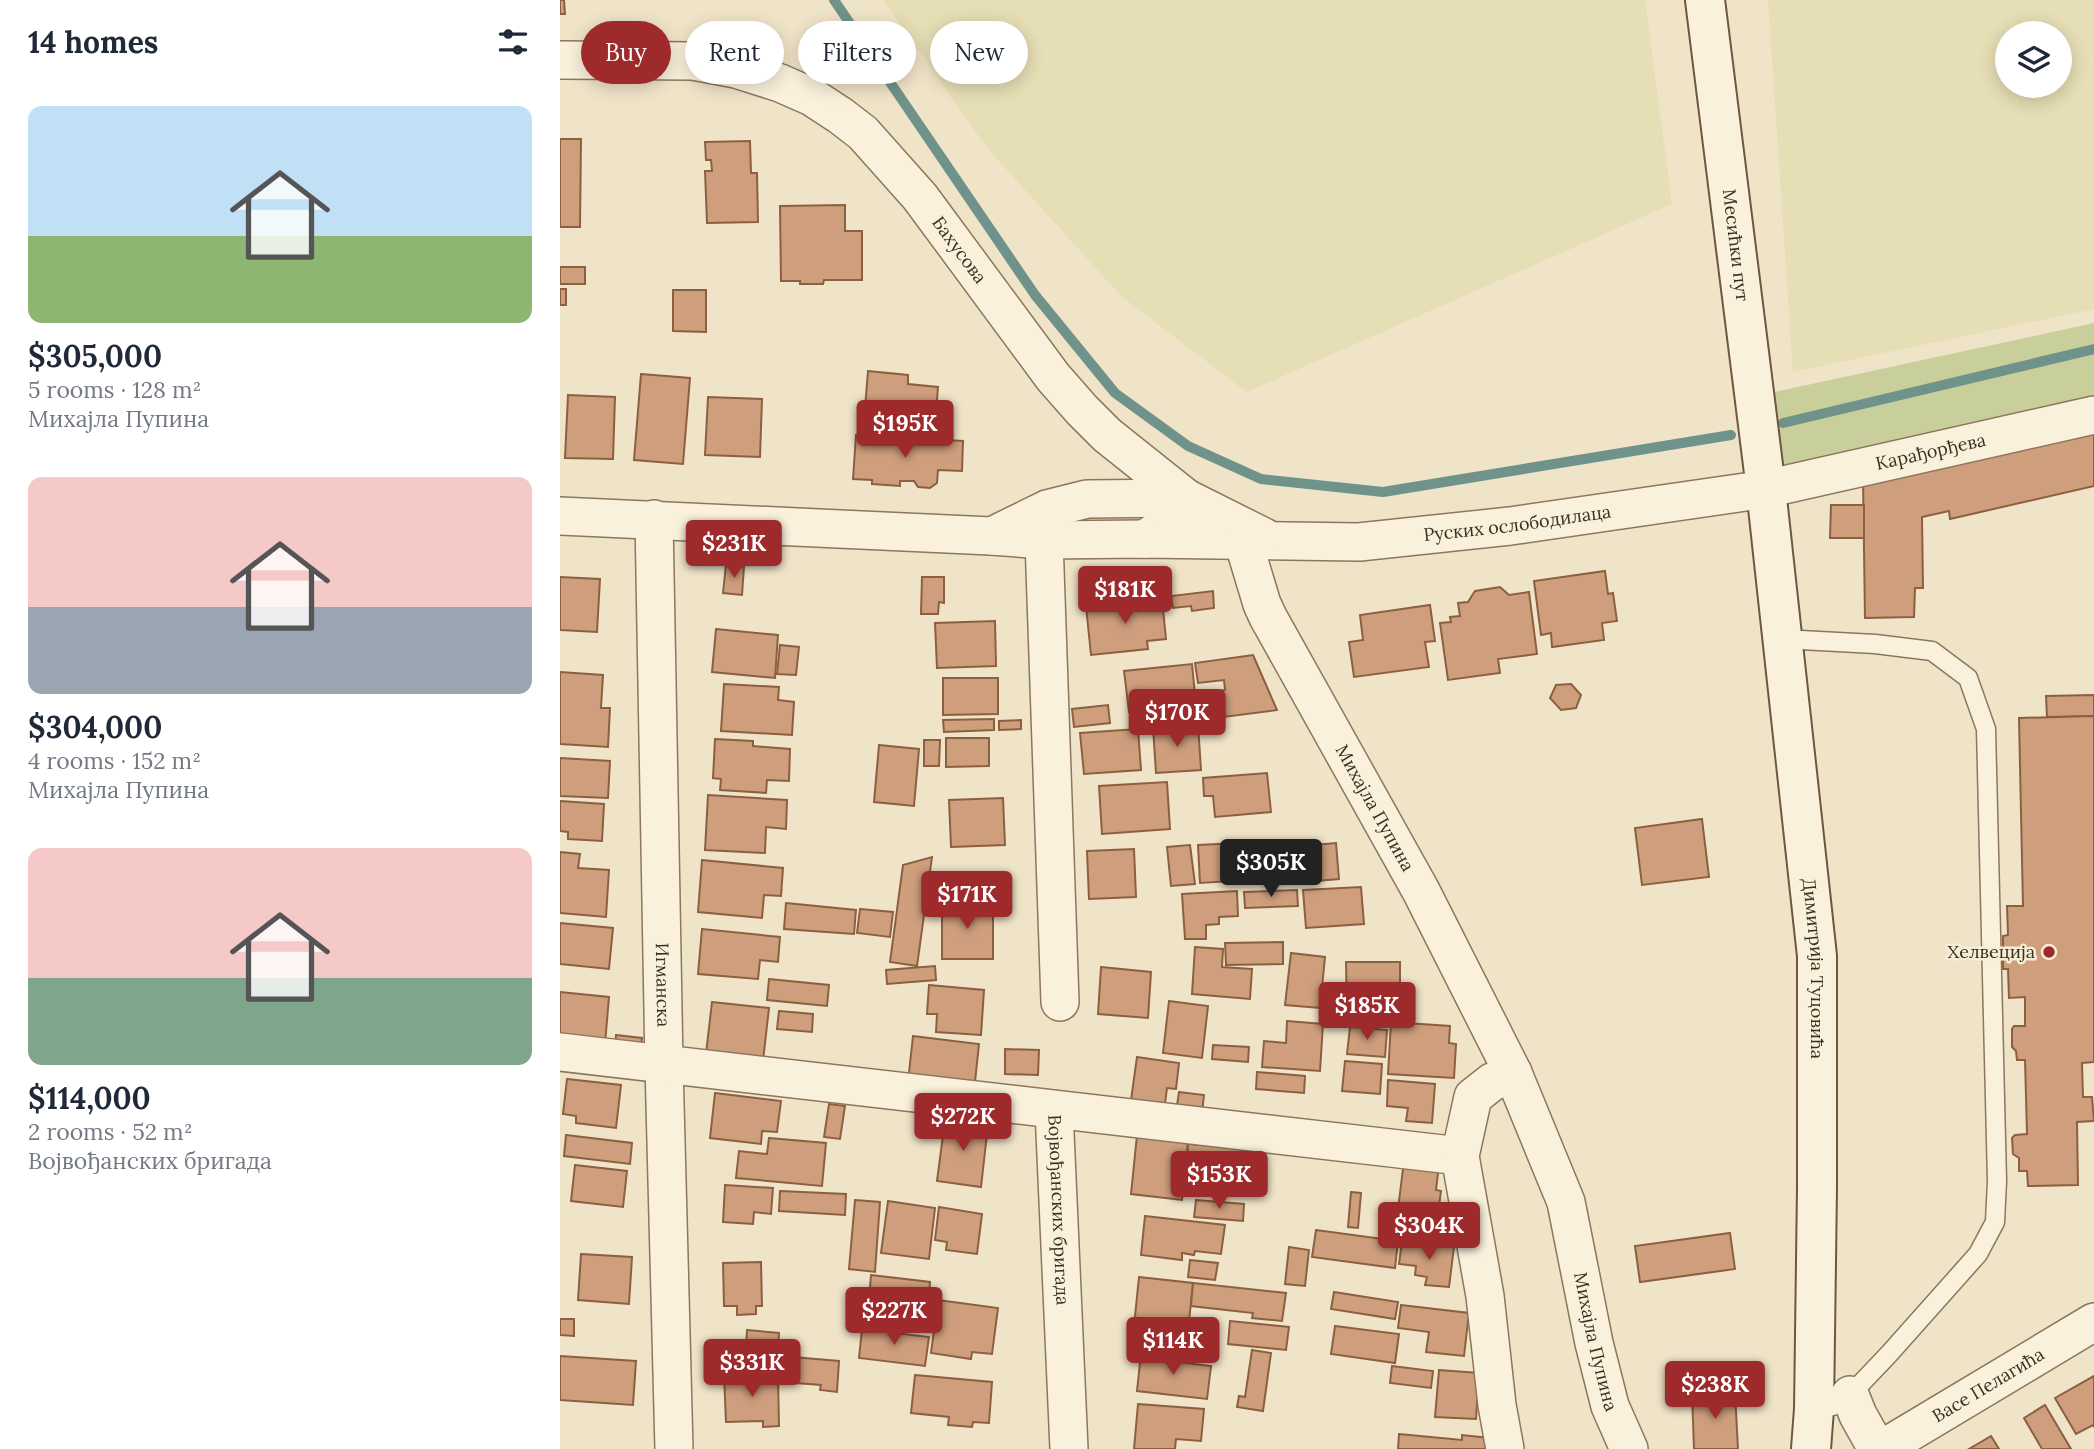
<!DOCTYPE html>
<meta charset="utf-8">
<style>
:root{--surface:#fff;--page:#f6f6f7;--text:#1f2937;--muted:#747a83;--accent:#9e2a2b}
body{margin:0;font-family:Lora,serif;background:var(--page);color:var(--text);height:100vh;display:flex;flex-direction:column;font-size:26px;white-space:nowrap}
*{box-sizing:border-box;margin:0}
p{font-size:23px;color:var(--muted)}
.icon{flex:none;width:38px;height:38px;fill:none;stroke:currentColor;stroke-width:2;stroke-linecap:round;stroke-linejoin:round}
.map{position:relative;flex:1;overflow:hidden}
.drawer{display:flex;flex-direction:column;background:var(--surface);width:560px}
.drawer>*{flex:none}
.guide{position:absolute;left:21px;top:21px;width:665px;height:63px;display:flex;gap:14px}
.buttons{position:absolute;left:1435px;top:21px;display:grid;gap:14px}
.buttons a{display:grid;place-items:center;width:77px;height:77px;border-radius:50%;background:var(--surface);box-shadow:0 4px 18px #0003;font-size:35px}
.price{position:absolute;translate:-50% -60px;padding:0 16px;border-radius:7px;background:var(--accent);color:#fff;font-size:23px;line-height:46px;filter:drop-shadow(0 2px 4px #0008)}
.price::after{content:'';position:absolute;left:50%;top:42px;width:21px;height:16px;margin-left:-10px;background:inherit;clip-path:polygon(0 0,100% 0,50% 100%)}
.price.active{background:#222;color:#fff}
ul{padding:0;list-style:none}
li{display:grid;align-content:center;gap:14px;height:371px;padding:0 28px}
li span{display:grid;place-items:center;height:217px;border-radius:14px;color:#555}
li>.icon{margin-inline-start:auto}
span .icon{width:126px;height:126px;fill:#fffc;stroke-width:1}
li b{font-size:30px}
h2{display:flex;justify-content:space-between;align-items:center;height:84px;padding:0 28px;font-size:30px}
.chip{padding:0 24px;border-radius:32px;background:var(--surface);box-shadow:0 4px 18px #0003;font-size:24px;line-height:63px}
.chip.active{background:var(--accent);color:#fff}
main{display:flex;flex:1;min-height:0}
.map>svg:first-child{display:block}
.farmland{fill:#e6deb5;fill-rule:evenodd}
.green{fill:#c9cf9b}
.lines{fill:none;stroke-linecap:round;stroke-linejoin:round}
.stream{stroke:#6f938a;stroke-width:10}
.building{fill:#cf9f7d;stroke:#8d5f41;stroke-width:2}
.lane-casing{stroke:#8d765c;stroke-width:21}
.street-casing{stroke:#8d765c;stroke-width:40}
.secondary-casing{stroke:#6f573f;stroke-width:42}
.lane{stroke:#faf1dc;stroke-width:18}
.street{stroke:#faf1dc;stroke-width:37}
.secondary{stroke:#faf1dc;stroke-width:38}
.poi-dot{fill:#9e2a2b;stroke:#f7eed8;stroke-width:2.5}
.labels{text-anchor:middle;stroke-width:5;stroke-linejoin:round;paint-order:stroke}
.street-label{font-size:18px;fill:#3d2e20;stroke:#f7eed8}
.poi-label{font-size:18px;fill:#3d2e20;stroke:#f7eed8;text-anchor:end}
</style>
<main>
<section class="drawer">
<h2>14 homes<svg class="icon" aria-label="filters" viewBox="0 0 24 24"><path d="M4 7h16M4 17h16"/><circle cx="9" cy="7" r="2"/><circle cx="15" cy="17" r="2"/></svg></h2>
<ul>
<li><span style="background:linear-gradient(#bfe0f5 60%,#8fb573 0)"><svg class="icon" aria-label="home" viewBox="0 0 24 24"><path d="M3 11l9-7 9 7M6 9v11h12V9"/></svg></span><div><b>$305,000</b><p>5 rooms · 128 m²</p><p>Михајла Пупина</p></div></li>
<li><span style="background:linear-gradient(#f6c9c9 60%,#9aa5b1 0)"><svg class="icon" aria-label="home" viewBox="0 0 24 24"><path d="M3 11l9-7 9 7M6 9v11h12V9"/></svg></span><div><b>$304,000</b><p>4 rooms · 152 m²</p><p>Михајла Пупина</p></div></li>
<li><span style="background:linear-gradient(#f6c9c9 60%,#7fa58c 0)"><svg class="icon" aria-label="home" viewBox="0 0 24 24"><path d="M3 11l9-7 9 7M6 9v11h12V9"/></svg></span><div><b>$114,000</b><p>2 rooms · 52 m²</p><p>Војвођанских бригада</p></div></li>
</ul>
</section>
<div class="map">
<svg width="1534" height="1449" viewBox="0 0 1534 1449">
<rect width="100%" height="100%" fill="#f0e4c8"/>
<g class="farmland">
<path d="M323 0H1085L1112 204 687 392 562 297 427 148Z"/>
<path d="M1208 0H1534V309L1233 372ZM1500 33V86H1447V33Z"/>
</g>
<path class="green" d="M1534 323V410L1214 481 1201 395Z"/>
<g class="lines">
<g class="stream">
<path d="M274 0 475 295 555 393 628 446 701 479 823 492 1171 435"/>
<path d="M1223 423 1534 349"/>
</g>
</g>
<g class="building">
<path d="M0 0H4L5 14H0Z"/>
<path d="M0 139H21L20 227H0Z"/>
<path d="M190 141 191 173H197L198 222 147 223 145 171H152L151 160H146L145 142Z"/>
<path d="M285 205V231H302V280H264L263 284H240V281H221L220 206Z"/>
<rect x="0" y="267" width="25" height="17"/>
<rect x="0" y="289" width="6" height="16"/>
<path d="M113 290H146V332L113 331Z"/>
<path d="M308 371 348 375V384L378 387 375 427 304 420Z"/>
<path d="M81 374 130 378 123 464 74 460Z"/>
<path d="M8 395 55 397 53 459 5 458Z"/>
<path d="M148 397 202 399 200 457 145 455Z"/>
<path d="M1534 427V486L1390 519 1389 511 1362 517 1363 588H1355L1354 617 1305 618 1303 478Z"/>
<path d="M296 435 403 441 402 471 378 470 377 483 370 488 358 487 354 481H340V486L312 484V480L293 479Z"/>
<path d="M1271 505H1304V538H1270Z"/>
<path d="M166 564 184 566 182 595 163 593Z"/>
<path d="M1045 571 1048 594 1053 593 1057 621 1042 623 1044 640 992 647 991 633 981 635 974 581Z"/>
<path d="M0 577 40 579 37 632 0 630Z"/>
<path d="M362 577H384V603L379 602 378 614H361Z"/>
<path d="M940 587 949 595 969 592 977 654 938 659 940 673 888 680 880 623 891 622 890 617 900 616 898 603 908 602 915 591Z"/>
<path d="M653 591 654 608 632 611 631 606 613 608 611 596Z"/>
<path d="M602 599 606 639 587 641 588 649 531 655 526 606Z"/>
<path d="M870 605 875 641 865 642 869 667 794 677 789 642 803 640 800 615Z"/>
<path d="M435 621 436 666 377 668 375 623Z"/>
<path d="M156 629 218 635 215 678 152 672Z"/>
<path d="M220 645 239 647 236 675 217 674Z"/>
<path d="M693 655 717 710 648 719 645 693 665 690 664 680 638 683 635 663Z"/>
<path d="M632 664 636 705 569 712 564 671Z"/>
<path d="M0 672 43 675 41 708H50L48 747 0 744Z"/>
<path d="M383 678H438V714L383 715Z"/>
<path d="M164 684 219 687 218 700 234 702 232 735 161 731Z"/>
<path d="M1011 684 1021 695 1016 708 1001 710 990 698 996 685Z"/>
<path d="M1534 695V716L1487 717 1486 696Z"/>
<path d="M548 705 550 723 514 727 512 709Z"/>
<path d="M1534 716V1062L1522 1063 1523 1097H1532L1534 1121 1517 1122 1518 1185 1468 1186 1467 1171H1459V1158L1453 1154 1452 1138 1455 1135 1467 1134 1465 1060H1457L1456 1051 1452 1047V1029L1454 1026H1465V997L1449 998 1448 969H1443V936L1448 935 1447 906H1463L1459 718Z"/>
<path d="M434 719V730L384 732 383 720Z"/>
<path d="M461 720V729L439 730V721Z"/>
<path d="M638 724 641 770 596 773 593 727Z"/>
<path d="M578 729 581 770 524 774 520 733Z"/>
<path d="M386 738H429V766L386 767Z"/>
<path d="M155 739 193 741V746L230 749 229 781 207 780 206 793 160 790 161 779 153 778Z"/>
<path d="M364 740H380L379 766H364Z"/>
<path d="M319 745 359 749 354 806 314 802Z"/>
<path d="M0 758 50 761 48 798 0 796Z"/>
<path d="M707 773 711 812 655 817 653 796H644L643 778Z"/>
<path d="M607 782 610 829 542 834 539 786Z"/>
<path d="M148 795 227 800 226 829 206 827 205 853 145 850Z"/>
<path d="M443 798 445 845 391 847 389 800Z"/>
<path d="M0 801 44 804 42 841 8 839V832L0 831Z"/>
<path d="M1142 819 1149 877 1082 885 1075 828Z"/>
<path d="M700 842 703 879 640 883 638 845Z"/>
<path d="M776 843 779 879 721 884 718 848Z"/>
<path d="M630 845 635 884 611 886 607 847Z"/>
<path d="M574 849 576 897 529 899 527 851Z"/>
<path d="M0 852 20 854 18 868 49 870 46 917 0 913Z"/>
<path d="M372 857 357 966 330 962 343 865Z"/>
<path d="M142 860 223 868 221 896 204 895 202 918 138 912Z"/>
<path d="M801 887 804 924 746 928 743 890Z"/>
<path d="M737 890 738 906 685 908 684 892Z"/>
<path d="M677 891 678 916 659 917V924L646 925V939H625L622 894Z"/>
<path d="M226 903 296 910 294 934 224 929Z"/>
<path d="M382 903 433 904V959H382Z"/>
<path d="M300 909 333 912 330 937 297 933Z"/>
<path d="M0 923 53 928 49 969 0 964Z"/>
<path d="M142 929 220 937 218 962 200 960 198 979 138 974Z"/>
<path d="M723 942V964L666 965 665 943Z"/>
<path d="M635 947 663 949 662 967 692 969 690 999 632 994Z"/>
<path d="M731 953 765 957 760 1008 725 1005Z"/>
<path d="M786 962H840V1012H787Z"/>
<path d="M375 966 376 980 327 984 326 970Z"/>
<path d="M541 967 591 972 588 1018 538 1014Z"/>
<path d="M209 979 269 985 267 1006 207 1000Z"/>
<path d="M369 985 424 990 421 1035 376 1032 377 1014H367Z"/>
<path d="M0 992 49 997 45 1044 0 1039Z"/>
<path d="M609 1001 648 1006 642 1058 603 1053Z"/>
<path d="M152 1002 209 1008 203 1061 146 1054Z"/>
<path d="M219 1011 253 1014 252 1032 217 1029Z"/>
<path d="M727 1021 763 1024 760 1071 702 1067 704 1041 726 1043Z"/>
<path d="M831 1022 890 1026 889 1043 896 1044 894 1078 828 1074Z"/>
<path d="M790 1027 827 1030 825 1057 787 1054Z"/>
<path d="M56 1035 82 1038 80 1054 55 1051Z"/>
<path d="M353 1036 419 1044 414 1091 348 1082Z"/>
<path d="M653 1045 689 1047 688 1062 652 1059Z"/>
<path d="M445 1049 479 1050 478 1075 445 1074Z"/>
<path d="M577 1057 619 1063 616 1089 607 1088 605 1104 571 1100Z"/>
<path d="M785 1061 822 1064 820 1094 782 1091Z"/>
<path d="M697 1072 745 1076 744 1093 696 1089Z"/>
<path d="M7 1079 61 1085 56 1128 16 1123V1116L3 1114Z"/>
<path d="M828 1080 875 1084 872 1123 846 1121 848 1108 827 1106Z"/>
<path d="M619 1092 644 1095 641 1121 615 1118Z"/>
<path d="M155 1093 221 1101 217 1132 202 1131 201 1144 150 1138Z"/>
<path d="M269 1104 285 1106 280 1139 264 1137Z"/>
<path d="M385 1120 428 1125 421 1187 377 1181Z"/>
<path d="M6 1135 72 1143 70 1164 4 1156Z"/>
<path d="M577 1135 628 1141 622 1200 571 1194Z"/>
<path d="M209 1138 266 1143 262 1186 176 1178 179 1151 207 1154Z"/>
<path d="M628 1144 687 1148V1160L642 1157 641 1169 627 1168Z"/>
<path d="M844 1161 879 1165 876 1190 881 1191 879 1206 873 1205 870 1229 836 1225Z"/>
<path d="M15 1165 67 1171 63 1207 11 1201Z"/>
<path d="M165 1185 213 1188 211 1214 194 1212 193 1224 163 1222Z"/>
<path d="M220 1191 286 1194 285 1215 219 1211Z"/>
<path d="M791 1192 801 1193 798 1228 788 1227Z"/>
<path d="M295 1200 320 1202 315 1272 289 1269Z"/>
<path d="M636 1200 684 1204 683 1221 634 1217Z"/>
<path d="M328 1201 375 1208 369 1259 321 1253Z"/>
<path d="M379 1207 422 1214 417 1254 386 1250 387 1242 375 1240Z"/>
<path d="M585 1216 665 1225 661 1254 635 1251 634 1255 622 1253V1260L581 1255Z"/>
<path d="M756 1230 838 1241 835 1268 752 1257Z"/>
<path d="M1170 1233 1175 1269 1080 1282 1075 1246Z"/>
<path d="M842 1241 894 1247 889 1287 865 1285 867 1277 855 1275 856 1266 839 1264Z"/>
<path d="M729 1247 749 1250 745 1286 725 1284Z"/>
<path d="M21 1254 72 1257 69 1304 18 1300Z"/>
<path d="M630 1260 658 1263 655 1280 628 1277Z"/>
<path d="M201 1262 202 1306H196V1314L177 1315V1306H164L163 1263Z"/>
<path d="M311 1275 370 1282 368 1306 309 1299Z"/>
<path d="M579 1277 633 1283 628 1331 574 1326Z"/>
<path d="M633 1283 726 1293 722 1321 692 1318 693 1313 631 1306Z"/>
<path d="M774 1292 838 1302 835 1319 771 1309Z"/>
<path d="M378 1300 438 1308 432 1354 412 1352 411 1359 371 1353Z"/>
<path d="M841 1305 909 1313 904 1356 866 1352 869 1332 838 1328Z"/>
<path d="M0 1319H14V1336L0 1335Z"/>
<path d="M670 1321 729 1327 726 1350 668 1344Z"/>
<path d="M775 1326 839 1334 835 1363 771 1354Z"/>
<path d="M302 1329 369 1337 365 1366 299 1358Z"/>
<path d="M187 1330 219 1333 218 1350 186 1348Z"/>
<path d="M692 1350 711 1353 703 1411 677 1407 679 1396 685 1397Z"/>
<path d="M581 1353 610 1356 609 1361 651 1366 647 1399 577 1391Z"/>
<path d="M209 1355 279 1361 277 1392 260 1390 261 1385 223 1382 224 1370 208 1369Z"/>
<path d="M0 1356 76 1361 73 1405 0 1400Z"/>
<path d="M832 1366 873 1371 871 1388 830 1383Z"/>
<path d="M879 1370 919 1373 916 1419 875 1417Z"/>
<path d="M218 1375 219 1426 203 1427V1421L166 1422 164 1376Z"/>
<path d="M355 1375 432 1382 429 1423 413 1422 412 1427 388 1425 389 1417 351 1413Z"/>
<path d="M1534 1376V1427L1533 1425 1516 1434 1495 1398Z"/>
<path d="M1175 1392 1178 1449H1134L1132 1394Z"/>
<path d="M578 1404 644 1409 641 1441 616 1439 615 1449H574Z"/>
<path d="M1485 1405 1511 1449H1482L1464 1418Z"/>
<path d="M839 1434 902 1440V1435L930 1438 929 1449H838Z"/>
<path d="M1431 1436 1439 1449H1409Z"/>
</g>
<g class="lines">
<g class="lane-casing">
<path id="lane" d="M1222 639 1315 644 1372 651 1408 678 1426 729 1437 1181 1435 1222 1418 1254 1329 1354 1290 1395 1273 1406 1254 1409"/>
</g>
<g class="street-casing">
<g id="street">
<path id="s1" d="M0 60 133 61 176 69 220 83 252 97 281 116 303 133 360 197 493 377 522 410 547 435 626 498C616 518 603 527 585 539"/>
<path id="s2" d="M0 516 431 536 484 540 585 539 799 542 950 526 1206 489 1534 415"/>
<path id="s3" d="M94 519 104 1065 114 1449"/>
<path d="M432 536 487 509 527 499 626 498 704 537"/>
<path d="M484 540 500 1002"/>
<path id="s4" d="M683 541 702 604 708 617 861 891 953 1073 1006 1202 1034 1343 1050 1406 1069 1449"/>
<path d="M0 1052 900 1156"/>
<path id="s5" d="M494 1110 509 1449"/>
<path d="M1290 1395 1298 1415 1317 1449"/>
<path d="M945 1449 937 1405 925 1296 900 1156 913 1097 932 1082 953 1073"/>
<path id="s6" d="M1322 1449 1534 1322"/>
</g>
</g>
<g class="secondary-casing">
<g id="secondary">
<path id="s7" d="M1145 0 1206 489 1257 956V1188L1254 1409 1251 1449"/>
</g>
</g>
<use href="#lane" class="lane"/>
<use href="#street" class="street"/>
<use href="#secondary" class="secondary"/>
</g>
<circle class="poi-dot" cx="1489" cy="952" r="7"/>
<g class="labels">
<g class="street-label">
<text dy="6" stroke="none"><textPath href="#s7" startOffset="247">Месићки пут</textPath></text>
<text dy="6" stroke="none"><textPath href="#s1" startOffset="472">Бахусова</textPath></text>
<text dy="6" stroke="none"><textPath href="#s2" startOffset="1379">Карађорђева</textPath></text>
<text dy="6" stroke="none"><textPath href="#s2" startOffset="959">Руских ослободилаца</textPath></text>
<text dy="6" stroke="none"><textPath href="#s4" startOffset="299">Михајла Пупина</textPath></text>
<text dy="6" stroke="none"><textPath href="#s7" startOffset="975">Димитрија Туцовића</textPath></text>
<text dy="6" stroke="none"><textPath href="#s3" startOffset="466">Игманска</textPath></text>
<text dy="6" stroke="none"><textPath href="#s5" startOffset="100">Војвођанских бригада</textPath></text>
<text dy="6" stroke="none"><textPath href="#s4" startOffset="880">Михајла Пупина</textPath></text>
<text dy="6" stroke="none"><textPath href="#s6" startOffset="124">Васе Пелагића</textPath></text>
</g>
<g class="poi-label">
<text x="1475" y="958">Хелвеција</text>
</g>
</g>
</svg>
<div class="buttons">
<a><svg class="icon" aria-label="layers" viewBox="0 0 24 24"><path d="M12 4l9 5-9 5-9-5zM3 14l9 5 9-5"/></svg></a>
</div>
<b class="price" style="left:345px;top:460px">$195K</b>
<b class="price" style="left:174px;top:580px">$231K</b>
<b class="price" style="left:565px;top:626px">$181K</b>
<b class="price" style="left:617px;top:749px">$170K</b>
<b class="price active" style="left:711px;top:899px">$305K</b>
<b class="price" style="left:407px;top:931px">$171K</b>
<b class="price" style="left:807px;top:1042px">$185K</b>
<b class="price" style="left:403px;top:1153px">$272K</b>
<b class="price" style="left:659px;top:1211px">$153K</b>
<b class="price" style="left:869px;top:1262px">$304K</b>
<b class="price" style="left:334px;top:1347px">$227K</b>
<b class="price" style="left:613px;top:1377px">$114K</b>
<b class="price" style="left:192px;top:1399px">$331K</b>
<b class="price" style="left:1155px;top:1421px">$238K</b>
<div class="guide">
<a class="chip active">Buy</a>
<a class="chip">Rent</a>
<a class="chip">Filters</a>
<a class="chip">New</a>
</div>
</div>
</main>
